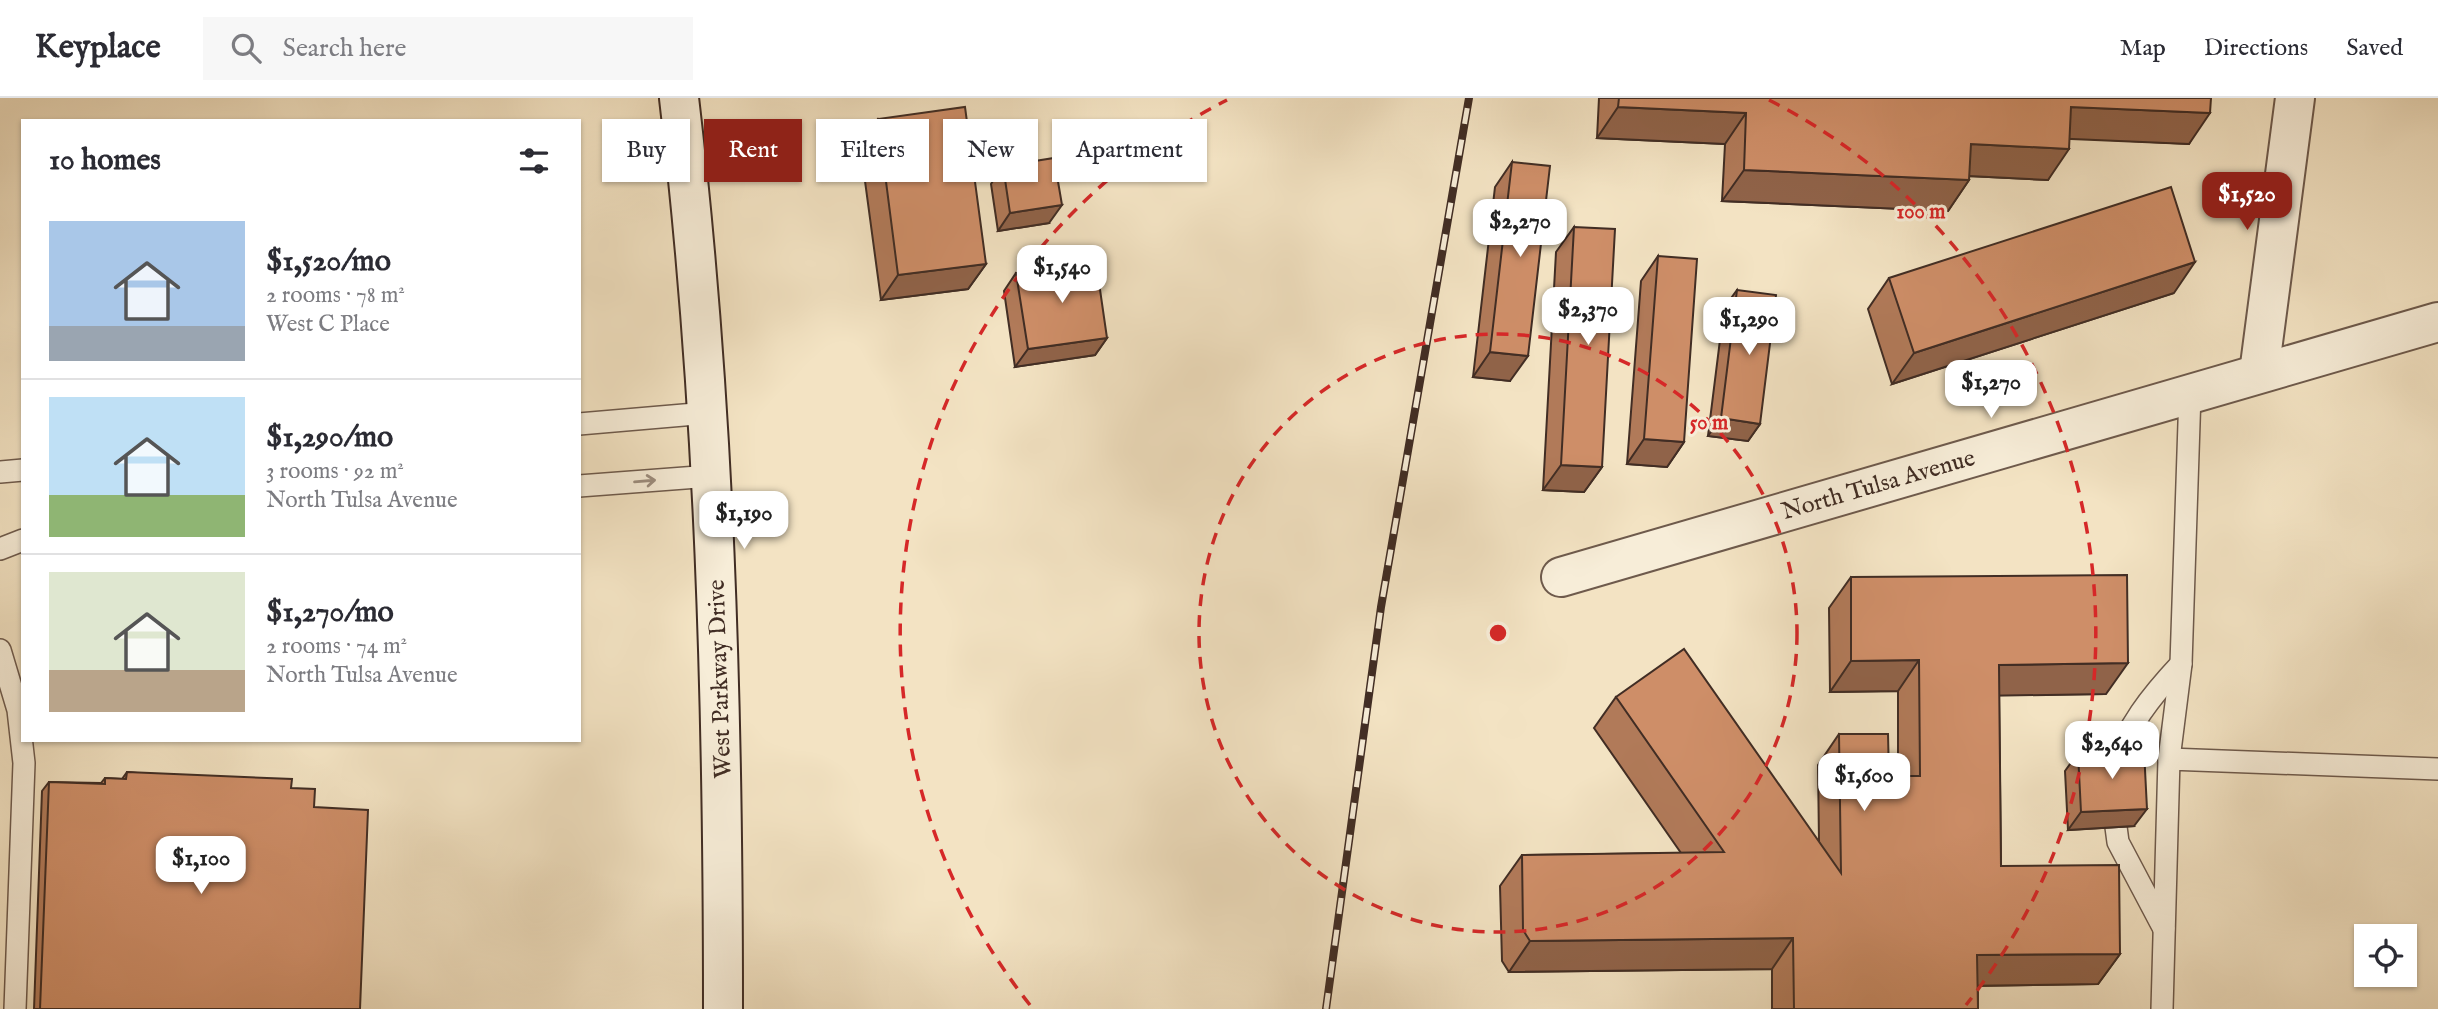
<!DOCTYPE html>
<meta charset="utf-8">
<style>
:root{--surface:#fff;--page:#f7f7f7;--text:#2b2b33;--muted:#7c7c81;--line:#e1e1e2;--accent:#8f2418}
body{margin:0;font-family:"IM FELL English",serif;background:var(--page);color:var(--text);height:100vh;display:flex;flex-direction:column;font-size:26px;white-space:nowrap}
*{box-sizing:border-box;margin:0}
p{font-size:23px;color:var(--muted)}
.icon{flex:none;width:38px;height:38px;fill:none;stroke:currentColor;stroke-width:2;stroke-linecap:round;stroke-linejoin:round}
.map{position:relative;flex:1;overflow:hidden}
.side{position:absolute;left:21px;top:21px;width:560px;height:623px;display:flex;flex-direction:column;background:var(--surface);border-radius:0px;box-shadow:0 2px 5px #0004}
.side>*{flex:none}
.guide{position:absolute;left:602px;top:21px;width:665px;height:63px;display:flex;gap:14px}
.controls{position:absolute;left:2354px;top:826px;display:grid;gap:14px}
.controls a{display:grid;place-items:center;width:63px;height:63px;border-radius:0px;background:var(--surface);box-shadow:0 2px 5px #0004;font-size:35px}
.price{position:absolute;translate:-50% -60px;padding:0 16px;border-radius:14px;background:#fff;color:#222;font-size:23px;line-height:46px;filter:drop-shadow(0 2px 4px #0008)}
.price::after{content:'';position:absolute;left:50%;top:42px;width:21px;height:16px;margin-left:-10px;background:inherit;clip-path:polygon(0 0,100% 0,50% 100%)}
.price.active{background:var(--accent);color:#fff}
ul{padding:0;list-style:none}
li{display:flex;align-items:center;gap:21px;height:175px;padding:0 28px}
li+li{border-top:2px solid var(--line)}
li span{display:grid;place-items:center;flex:none;width:196px;height:140px;border-radius:0px;color:#555}
li>.icon{margin-inline-start:auto}
span .icon{width:84px;height:84px;fill:#fffc;stroke-width:1}
li b{font-size:30px}
h2{display:flex;justify-content:space-between;align-items:center;height:84px;padding:0 28px;font-size:30px}
.tag{padding:0 24px;border-radius:0px;background:var(--surface);box-shadow:0 2px 5px #0004;font-size:24px;line-height:63px}
.tag.active{background:var(--accent);color:#fff}
header{display:flex;align-items:center;gap:42px;box-sizing:border-box;height:98px;padding:0 35px;background:var(--surface);border-bottom:2px solid var(--line)}
header strong{font-size:33px}
nav{display:flex;gap:38px;margin-inline-start:auto;font-size:24px}
.search{width:490px;height:63px;background:var(--page);display:flex;align-items:center;gap:18px;box-sizing:border-box;padding:0 24px;border-radius:0px;color:var(--muted);font-size:26px}
.map>svg:first-child{display:block}
.lines{fill:none;stroke-linecap:round;stroke-linejoin:round}
.lane-casing{stroke:#6e5a4c;stroke-width:24}
.street-casing{stroke:#6e5a4c;stroke-width:42}
.secondary-casing{stroke:#412d24;stroke-width:42}
.lane{stroke:#f7edd8;stroke-width:21}
.street{stroke:#f7edd8;stroke-width:38}
.secondary{stroke:#f7edd8;stroke-width:38}
.rail-casing{stroke:#412d24;stroke-width:8}
.rail{stroke:#f7edd8;stroke-width:5;stroke-dasharray:16;stroke-linecap:butt}
.wall{fill:#b17a59;stroke:#412d24;stroke-width:2}
.shaded-wall{fill:#906349;stroke:#412d24;stroke-width:2}
.building{fill:#ce8e68;stroke:#412d24;stroke-width:2}
.oneway{stroke:#9c8d7e}
.ring{fill:none;stroke:#d62828;stroke-width:3.5;stroke-dasharray:12 9}
.labels{text-anchor:middle;stroke-width:6;stroke-linejoin:round;paint-order:stroke}
.street-label{font-size:24px;fill:#412d24;stroke:#f7edd8}
.centre{fill:#d62828;stroke:#f7edd8;stroke-width:3.5}
.ring-label{font-size:21px;text-anchor:middle;font-weight:bold;fill:#d62828;stroke:#f7edd8;stroke-width:6;stroke-linejoin:round;paint-order:stroke}
</style>
<header>
<strong>Keyplace</strong>
<div class="search"><svg class="icon" aria-label="search" viewBox="0 0 24 24"><circle cx="10" cy="10" r="6"/><path d="M15 15l6 6"/></svg>Search here</div>
<nav><a>Map</a><a>Directions</a><a>Saved</a></nav>
</header>
<div class="map">
<svg width="2438" height="911" viewBox="0 0 2438 911">
<rect width="100%" height="100%" fill="#f3e3c3"/>
<filter id="stains"><feTurbulence type="fractalNoise" baseFrequency=".00286" numOctaves="4"/><feColorMatrix values="0 0 0 0 .2 0 0 0 0 .09 0 0 0 0 .02 0 0 0 .5 -.17"/></filter>
<radialGradient id="worn" r=".72"><stop offset=".6" stop-color="#630" stop-opacity="0"/><stop offset="1" stop-color="#630" stop-opacity=".3"/></radialGradient>
<g class="lines">
<g class="lane-casing">
<g id="lane">
<path d="M579 326 707 315"/>
<path d="M0 374 23 372"/>
<path d="M579 388 711 378"/>
<path d="M0 451 23 442"/>
<path d="M0 552 18 612 24 665 15 911"/>
<path d="M2169 661 2181 566 2190 295"/>
<path d="M2114 671C2125 630 2152 597 2181 566"/>
<path d="M2116 729 2118 744 2164 831"/>
<path d="M2162 911 2169 661 2438 671"/>
</g>
</g>
<g class="street-casing">
<g id="street">
<path d="M2259 275 2295 0"/>
<path d="M1561 479 2438 224"/>
</g>
</g>
<g class="secondary-casing">
<path id="secondary" d="M679 0C715 303 723 607 723 911"/>
</g>
<use href="#lane" class="lane"/>
<use href="#street" class="street"/>
<use href="#secondary" class="secondary"/>
<g class="rail-casing">
<path id="rail" d="M1326 911 1381 509 1469 0"/>
</g>
<use href="#rail" class="rail"/>
</g>
<g class="wall">
<path d="M1599 0H2211L2189 46 2070 40 2048 82 1969 78V82L1948 113 1722 103 1725 46 1597 40Z"/>
<path d="M878 21 986 166 968 191 881 202 860 46Z"/>
<path d="M1512 64 1510 283 1473 279 1495 89Z"/>
<path d="M1003 68 1049 125 998 133 991 86Z"/>
<path d="M1574 129 1602 369 1584 394 1543 392 1556 154Z"/>
<path d="M1658 158 1684 344 1667 369 1627 366 1641 183Z"/>
<path d="M1016 175 1107 240 1095 257 1015 269 1004 193Z"/>
<path d="M1889 180 2174 195 1892 286 1868 211Z"/>
<path d="M1737 192 1760 326 1748 343 1708 338 1724 210Z"/>
<path d="M1851 479 2106 596 1999 597 2001 768 2120 856 2098 886 1978 888V911H1772V871L1509 874 1502 863 1500 788 1522 757 1681 755 1594 630 1616 599 1819 743 1818 667 1839 636 1889 678H1898V593L1830 594 1829 510Z"/>
<path d="M2078 655 2134 728 2068 732 2065 673Z"/>
<path d="M127 674 291 690 314 709 360 911H34L42 693 49 684 101 685 105 680 122 681Z"/>
</g>
<g class="shaded-wall">
<path d="M1618 9 1746 15 1725 46 1597 40Z"/>
<path d="M2071 9 2210 15 2189 46 2049 40Z"/>
<path d="M1971 46 2069 51 2048 82 1949 77Z"/>
<path d="M1744 72 1969 82 1948 113 1722 103Z"/>
<path d="M1062 107 1049 125 998 133 1010 115Z"/>
<path d="M2195 164 2174 195 1892 286 1914 255Z"/>
<path d="M986 166 968 191 881 202 898 177Z"/>
<path d="M1107 240 1095 257 1015 269 1028 251Z"/>
<path d="M1490 254 1528 258 1510 283 1473 279Z"/>
<path d="M1721 320 1760 326 1748 343 1708 338Z"/>
<path d="M1644 341 1684 344 1667 369 1627 366Z"/>
<path d="M1561 367 1602 369 1584 394 1543 392Z"/>
<path d="M1919 562 1898 593 1830 594 1851 563Z"/>
<path d="M2128 565 2106 596 1977 598 1999 567Z"/>
<path d="M2147 711 2134 728 2068 732 2081 714Z"/>
<path d="M1793 840 1772 871 1509 874 1530 843Z"/>
<path d="M2120 856 2098 886 1956 888 1977 857Z"/>
</g>
<g class="building">
<path d="M1619 0H2211L2210 15 2071 9 2069 51 1971 46 1969 82 1744 72 1746 15 1618 9Z"/>
<path d="M965 9 986 166 898 177 878 21Z"/>
<path d="M1054 60 1062 107 1010 115 1003 68Z"/>
<path d="M1512 64 1550 68 1528 258 1490 254Z"/>
<path d="M2171 89 2195 164 1914 255 1889 180Z"/>
<path d="M1574 129 1615 131 1602 369 1561 367Z"/>
<path d="M1658 158 1697 161 1684 344 1644 341Z"/>
<path d="M1096 164 1107 240 1028 251 1016 175Z"/>
<path d="M1737 192 1776 197 1760 326 1721 320Z"/>
<path d="M2127 477 2128 565 1999 567 2001 768 2119 767 2120 856 1977 857 1978 911H1794L1793 840 1530 843 1523 832 1522 757 1724 754 1616 599 1684 551 1841 775 1839 636H1888L1889 678H1920L1919 562 1851 563V479Z"/>
<path d="M2144 652 2147 711 2081 714 2078 655Z"/>
<path d="M127 674 292 681 291 690 315 691 314 709 368 712 360 911H40L49 684 105 686V680L126 681Z"/>
</g>
<defs><path id="oneway-shaft" d="M-6 0H5M1.5-3L5.5 0L1.5 3" fill="none" stroke-width="1.6" stroke-linecap="round" stroke-linejoin="round" transform="scale(1.75)"/></defs>
<use class="oneway" href="#oneway-shaft" transform="translate(645 383) rotate(-5)"/>
<g class="ring">
<circle cx="1498" cy="535" r="299"/>
<path d="M1030 907A598 598 0 0 1 1227 2M1769 2A598 598 0 0 1 1966 907"/>
</g>
<g class="labels">
<g class="street-label">
<text transform="translate(1878 386) rotate(-16)" y="8">North Tulsa Avenue</text>
<text transform="translate(719 581) rotate(-92)" y="8">West Parkway Drive</text>
</g>
</g>
<circle cx="1498" cy="535" r="10" class="centre"/>
<g class="ring-label">
<text x="1921" y="120">100 m</text>
<text x="1709" y="331">50 m</text>
</g>
<rect width="100%" height="100%" filter="url(#stains)"/>
<rect width="100%" height="100%" fill="url(#worn)"/>
</svg>
<div class="controls">
<a><svg class="icon" aria-label="locate" viewBox="0 0 24 24"><circle cx="12" cy="12" r="6"/><path d="M12 2v4M12 18v4M2 12h4M18 12h4"/></svg></a>
</div>
<b class="price active" style="left:2247px;top:134px">$1,520</b>
<b class="price" style="left:1520px;top:161px">$2,270</b>
<b class="price" style="left:1062px;top:207px">$1,540</b>
<b class="price" style="left:1588px;top:249px">$2,370</b>
<b class="price" style="left:1749px;top:259px">$1,290</b>
<b class="price" style="left:1991px;top:322px">$1,270</b>
<b class="price" style="left:744px;top:453px">$1,190</b>
<b class="price" style="left:2112px;top:683px">$2,640</b>
<b class="price" style="left:1864px;top:715px">$1,600</b>
<b class="price" style="left:201px;top:798px">$1,100</b>
<div class="guide">
<a class="tag">Buy</a>
<a class="tag active">Rent</a>
<a class="tag">Filters</a>
<a class="tag">New</a>
<a class="tag">Apartment</a>
</div>
<section class="side">
<h2>10 homes<svg class="icon" aria-label="filters" viewBox="0 0 24 24"><path d="M4 7h16M4 17h16"/><circle cx="9" cy="7" r="2"/><circle cx="15" cy="17" r="2"/></svg></h2>
<ul>
<li><span style="background:linear-gradient(#a9c7e8 75%,#9aa5b1 0)"><svg class="icon" aria-label="home" viewBox="0 0 24 24"><path d="M3 11l9-7 9 7M6 9v11h12V9"/></svg></span><div><b>$1,520/mo</b><p>2 rooms · 78 m²</p><p>West C Place</p></div></li>
<li><span style="background:linear-gradient(#bfe0f5 70%,#8fb573 0)"><svg class="icon" aria-label="home" viewBox="0 0 24 24"><path d="M3 11l9-7 9 7M6 9v11h12V9"/></svg></span><div><b>$1,290/mo</b><p>3 rooms · 92 m²</p><p>North Tulsa Avenue</p></div></li>
<li><span style="background:linear-gradient(#dfe7d0 70%,#b9a48a 0)"><svg class="icon" aria-label="home" viewBox="0 0 24 24"><path d="M3 11l9-7 9 7M6 9v11h12V9"/></svg></span><div><b>$1,270/mo</b><p>2 rooms · 74 m²</p><p>North Tulsa Avenue</p></div></li>
</ul>
</section>
</div>
